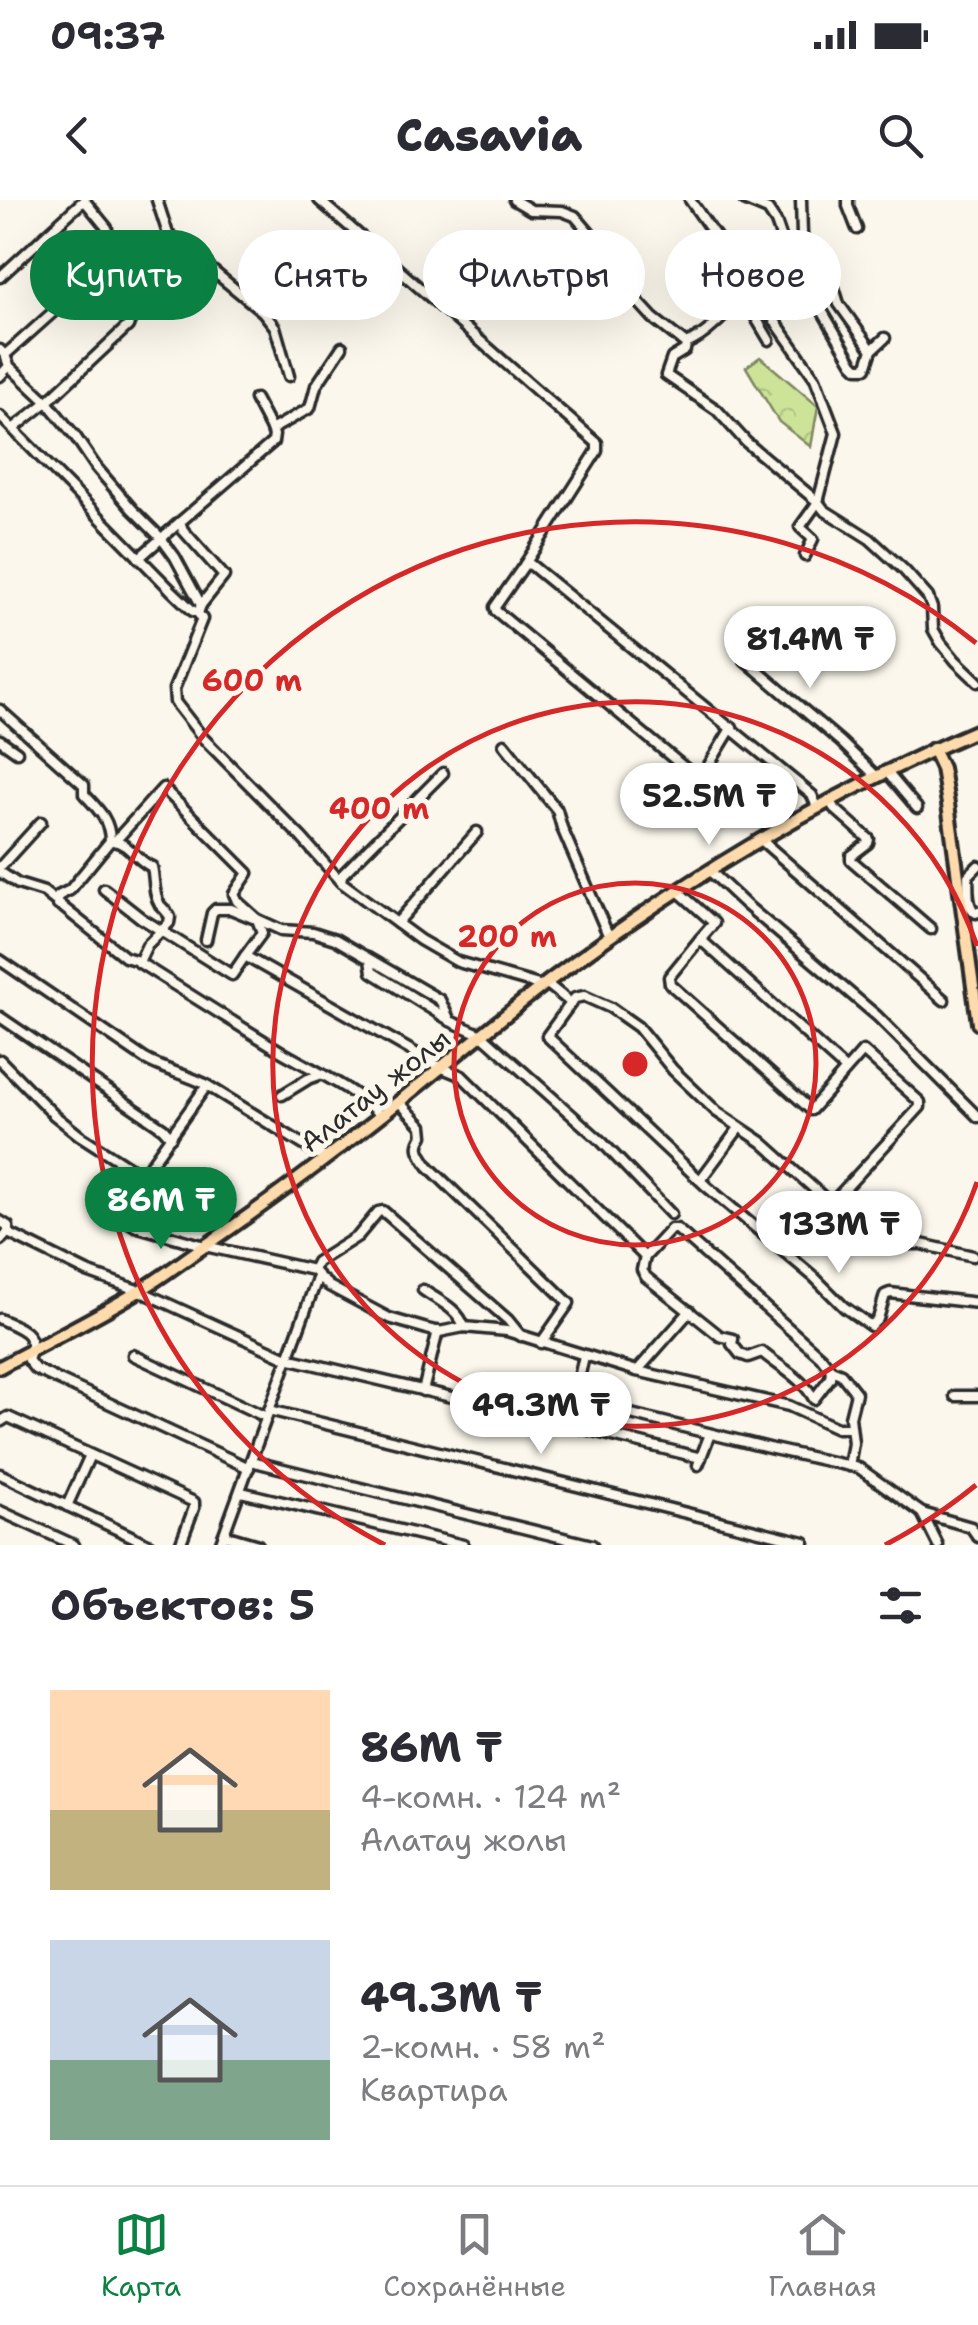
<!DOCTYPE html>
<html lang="ru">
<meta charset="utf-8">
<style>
:root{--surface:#fff;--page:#f2f2f3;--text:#2b2b33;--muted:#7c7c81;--line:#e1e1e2;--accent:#0b8043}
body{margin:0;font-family:"Shantell Sans",sans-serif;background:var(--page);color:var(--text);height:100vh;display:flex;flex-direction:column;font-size:38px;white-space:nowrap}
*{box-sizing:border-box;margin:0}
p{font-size:32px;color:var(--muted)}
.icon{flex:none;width:55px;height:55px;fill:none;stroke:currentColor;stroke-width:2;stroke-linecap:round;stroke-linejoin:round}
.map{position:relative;height:1345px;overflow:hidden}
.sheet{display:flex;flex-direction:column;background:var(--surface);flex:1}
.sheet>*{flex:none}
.guide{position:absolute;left:30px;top:30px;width:920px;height:90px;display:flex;gap:20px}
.price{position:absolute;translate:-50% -85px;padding:0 22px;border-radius:35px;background:#fff;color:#222;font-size:32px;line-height:65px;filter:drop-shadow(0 2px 5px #0008)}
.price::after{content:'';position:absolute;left:50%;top:60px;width:30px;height:22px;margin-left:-15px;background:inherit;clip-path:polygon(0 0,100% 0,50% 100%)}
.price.on{background:var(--accent);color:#fff}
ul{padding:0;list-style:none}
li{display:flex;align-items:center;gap:30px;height:250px;padding:0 50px}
li span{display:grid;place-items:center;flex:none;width:280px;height:200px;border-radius:0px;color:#555}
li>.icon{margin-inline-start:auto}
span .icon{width:120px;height:120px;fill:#fffc;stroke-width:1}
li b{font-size:42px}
h2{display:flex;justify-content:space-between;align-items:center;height:120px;padding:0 50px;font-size:42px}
.pill{padding:0 35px;border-radius:45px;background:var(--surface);box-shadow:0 10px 40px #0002;font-size:35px;line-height:90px}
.pill.on{background:var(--accent);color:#fff}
.status{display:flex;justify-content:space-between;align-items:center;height:70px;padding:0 50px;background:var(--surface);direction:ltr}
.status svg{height:28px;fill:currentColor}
header{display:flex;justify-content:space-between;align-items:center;height:130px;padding:0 50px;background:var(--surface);font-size:45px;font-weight:800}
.tab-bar{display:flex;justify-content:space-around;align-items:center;height:140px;border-top:2px solid var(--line);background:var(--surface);font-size:28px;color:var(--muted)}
.tab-bar a{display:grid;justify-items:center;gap:5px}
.tab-bar .on{color:var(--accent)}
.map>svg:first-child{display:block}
.forest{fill:url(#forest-crowns);stroke:#7c8762;stroke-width:2.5}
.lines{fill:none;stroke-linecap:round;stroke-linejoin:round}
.minor-casing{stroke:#2b2b2b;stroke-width:15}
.major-casing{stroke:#2b2b2b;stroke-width:18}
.minor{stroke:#fbf7ec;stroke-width:8}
.major{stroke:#fedbac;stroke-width:10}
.ring{fill:none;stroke:#d62828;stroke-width:5}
.labels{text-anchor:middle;stroke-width:10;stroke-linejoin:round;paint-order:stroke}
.street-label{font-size:28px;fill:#2b2b2b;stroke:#fbf7ec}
.centre{fill:#d62828;stroke:#fbf7ec;stroke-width:5}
.ring-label{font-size:30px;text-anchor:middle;font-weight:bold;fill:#d62828;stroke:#fbf7ec;stroke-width:10;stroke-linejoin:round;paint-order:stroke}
</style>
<div class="status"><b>09:37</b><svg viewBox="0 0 49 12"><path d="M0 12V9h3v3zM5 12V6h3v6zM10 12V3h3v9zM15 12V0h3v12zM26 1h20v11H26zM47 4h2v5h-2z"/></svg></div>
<header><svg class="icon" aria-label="back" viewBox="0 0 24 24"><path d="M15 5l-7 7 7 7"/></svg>Casavia<svg class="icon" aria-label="search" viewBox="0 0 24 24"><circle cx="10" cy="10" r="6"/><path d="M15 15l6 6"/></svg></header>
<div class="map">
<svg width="978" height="1345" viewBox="0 0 978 1345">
<defs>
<pattern id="forest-crowns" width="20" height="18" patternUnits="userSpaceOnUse" patternTransform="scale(2.5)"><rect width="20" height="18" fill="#cce398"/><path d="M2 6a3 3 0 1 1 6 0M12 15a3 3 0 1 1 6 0" fill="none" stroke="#afc383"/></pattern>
</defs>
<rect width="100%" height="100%" fill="#fbf7ec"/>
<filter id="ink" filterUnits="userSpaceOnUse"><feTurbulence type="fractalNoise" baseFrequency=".01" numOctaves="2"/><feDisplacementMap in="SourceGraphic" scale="20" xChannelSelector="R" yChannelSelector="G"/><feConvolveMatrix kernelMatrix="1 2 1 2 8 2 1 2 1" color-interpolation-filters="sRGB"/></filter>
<g filter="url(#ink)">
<path class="forest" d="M760 157 818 206 811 247 779 222 746 167Z"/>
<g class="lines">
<g class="minor-casing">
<g id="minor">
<path d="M157 0 168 34 263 112 275 127 289 176"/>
<path d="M319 0 597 243V251L525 364"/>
<path d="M514 0 531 10 562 11 575 16 593 37 630 68 633 96 653 118 686 144 685 150 672 158 666 175 717 210 746 242 818 302 800 327 813 339 805 356"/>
<path d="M690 0 815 178 836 233 818 302 824 310 870 339 904 370 928 397 932 408 933 429 941 443 956 461 978 482"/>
<path d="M744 0 768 10 776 22 785 48 853 163 858 168H866L872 150 839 104 832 81 819 63 810 55 802 35 801 0"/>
<path d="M848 0V6L857 29"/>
<path d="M0 77 84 0 107 28C103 45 100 64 90 79L130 121 128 126 47 202 75 236 96 267 132 309 161 338 175 357 201 405 198 413 202 419 174 489 175 502 203 538 301 637 341 682"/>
<path d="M686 144C706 136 725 115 739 99L747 103 769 140"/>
<path d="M0 150 5 155 9 166 0 176"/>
<path d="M872 150 885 138"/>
<path d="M5 155 90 79"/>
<path d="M9 166 47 202 13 229"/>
<path d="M0 216 171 390 193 411 198 413"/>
<path d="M271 230 310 208 316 186 342 147"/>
<path d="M139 358 180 322"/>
<path d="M201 405 224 376 183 330 180 322 273 242 274 235 255 199"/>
<path d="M741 425 757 441 745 460 841 542 876 576"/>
<path d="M0 510 84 585V594C98 609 110 620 110 641L70 690 58 696V705"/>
<path d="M732 527 701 578H697L496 411 495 407 525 364 531 365 812 595 817 607"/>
<path d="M0 540 17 552"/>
<path d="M504 544 557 610 562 628 609 737"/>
<path d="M886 571 917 608"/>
<path d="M443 573 342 675 341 682 420 740 458 762 542 786"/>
<path d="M829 600 834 608 869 639 868 643 851 656V660L931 729"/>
<path d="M760 639 944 800"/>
<path d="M116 640 163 588 248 673 234 694 237 701 257 719"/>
<path d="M113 641C129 643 137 661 152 667 155 680 153 694 160 705 164 709 168 713 170 717L169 723 147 745 139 762"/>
<path d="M978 666 968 676C969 688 966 706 976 713L978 712"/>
<path d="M0 667 41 622"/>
<path d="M710 671 745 704 877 816 978 917"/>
<path d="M0 672 18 684 44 692 125 757 135 760C184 791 233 822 282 852 317 872 353 888 381 916"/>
<path d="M104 689 141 718 232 775 245 756"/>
<path d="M679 692 714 723 700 739 846 870"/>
<path d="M397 723 477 632"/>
<path d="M206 740 212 713 216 709H231L253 718"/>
<path d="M0 760 145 859C164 870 185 874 205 884V888L123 1003 119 1016 135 1026 205 1046 313 1070 318 1076 220 1345"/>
<path d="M370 760 372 772 446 818"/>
<path d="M546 783 571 803 575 798 584 796 611 808 638 827 673 870 717 912 762 942 831 1004 920 907V902L863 851 811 910 670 784 669 777 700 739"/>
<path d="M571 803 547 836 706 986 814 1077 844 1107 871 1126 878 1119 885 1095 890 1093 978 1103"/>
<path d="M0 817 163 928 171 937"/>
<path d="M0 860 54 915 79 935 143 976"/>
<path d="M205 884 325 958"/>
<path d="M282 895 308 879 322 874"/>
<path d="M399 902 422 926 423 936C414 948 421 954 428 966L569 1103 541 1143"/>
<path d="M701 979 739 928"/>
<path d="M840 995 856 1002 897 1044H921L973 1056"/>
<path d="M0 1021 8 1026V1033"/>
<path d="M671 1029H677L821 1157 831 1170 830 1178 814 1199C803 1178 779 1167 762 1152L748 1157 740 1154 732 1144 733 1139 720 1136 646 1077 642 1070 645 1057Z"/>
<path d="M0 1040 8 1033 87 1072 140 1091 287 1158 565 1224 574 1200 584 1156"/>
<path d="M645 1057 462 876 440 867 245 756 262 733 257 719 281 730 313 732 335 739 440 800 450 821 482 835 602 942 671 1014"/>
<path d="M313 1070 317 1062 358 1036 378 1012 383 1011 508 1120 521 1136"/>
<path d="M318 1076 329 1086 389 1118 427 1129 439 1132 464 1127 507 1131 637 1171 789 1206 837 1228H850"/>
<path d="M423 1090C437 1100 459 1109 464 1127"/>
<path d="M0 1119C21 1129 39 1132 28 1160L35 1169 249 1268"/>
<path d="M133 1155 266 1217"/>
<path d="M831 1170 841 1174 856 1193 850 1217 853 1243 849 1266"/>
<path d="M637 1171 690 1111"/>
<path d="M423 1191 438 1131"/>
<path d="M955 1196H978"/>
<path d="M574 1200 773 1249 859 1268 922 1313 971 1327 978 1337"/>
<path d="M269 1210 804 1342"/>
<path d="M0 1222 8 1217 194 1302V1308L180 1345"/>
<path d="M565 1224 701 1258"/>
<path d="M251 1261 592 1345"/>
<path d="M698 1265 710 1234"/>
<path d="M0 1274 150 1345"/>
<path d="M241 1292 463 1345"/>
<path d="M67 1306 90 1255"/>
<path d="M0 1311 74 1345"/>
<path d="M922 1313 938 1345"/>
<path d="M224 1335 258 1345"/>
</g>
</g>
<g class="major-casing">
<g id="major">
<path d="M933 549 942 568 948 604 978 823"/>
<path d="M0 1167C46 1142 95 1118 139 1091 161 1078 181 1062 202 1048 268 1003 333 954 396 904 447 863 497 821 549 781 682 681 825 595 978 530"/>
</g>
</g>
<use href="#minor" class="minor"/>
<use href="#major" class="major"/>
</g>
</g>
<g class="ring">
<circle cx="635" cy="864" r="181"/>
<path d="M977 982A362 362 0 1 1 977 746"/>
<path d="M976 1285A542 542 0 0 1 885 1345M385 1345A542 542 0 1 1 976 443"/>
</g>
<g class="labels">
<g class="street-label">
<text transform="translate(375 890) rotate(-38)" y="10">Алатау жолы</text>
</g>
</g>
<circle cx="635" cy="864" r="15" class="centre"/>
<g class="ring-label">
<text x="252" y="491">600 m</text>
<text x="379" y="619">400 m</text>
<text x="507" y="747">200 m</text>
</g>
</svg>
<b class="price" style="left:810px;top:491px">81.4M ₸</b>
<b class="price" style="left:709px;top:648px">52.5M ₸</b>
<b class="price on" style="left:161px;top:1052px">86M ₸</b>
<b class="price" style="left:839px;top:1076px">133M ₸</b>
<b class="price" style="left:541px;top:1257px">49.3M ₸</b>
<div class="guide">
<a class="pill on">Купить</a>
<a class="pill">Снять</a>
<a class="pill">Фильтры</a>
<a class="pill">Новое</a>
</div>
</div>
<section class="sheet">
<h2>Объектов: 5<svg class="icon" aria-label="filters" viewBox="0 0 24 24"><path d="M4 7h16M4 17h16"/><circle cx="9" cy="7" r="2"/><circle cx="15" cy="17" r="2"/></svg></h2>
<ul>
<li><span style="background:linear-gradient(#ffd9b3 60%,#c2b280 0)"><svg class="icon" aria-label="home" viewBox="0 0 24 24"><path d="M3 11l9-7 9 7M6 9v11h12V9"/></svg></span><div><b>86M ₸</b><p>4-комн. · 124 m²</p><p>Алатау жолы</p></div></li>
<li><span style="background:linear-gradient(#c9d6e8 60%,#7fa58c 0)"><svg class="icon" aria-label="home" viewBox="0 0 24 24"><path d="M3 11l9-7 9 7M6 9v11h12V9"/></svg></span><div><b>49.3M ₸</b><p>2-комн. · 58 m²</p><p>Квартира</p></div></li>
</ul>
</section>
<nav class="tab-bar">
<a class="on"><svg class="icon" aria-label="map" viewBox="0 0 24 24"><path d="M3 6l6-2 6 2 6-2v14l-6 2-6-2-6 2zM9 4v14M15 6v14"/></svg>Карта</a>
<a><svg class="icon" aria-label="saved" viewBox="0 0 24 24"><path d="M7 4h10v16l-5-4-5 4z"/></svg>Сохранённые</a>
<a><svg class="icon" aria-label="home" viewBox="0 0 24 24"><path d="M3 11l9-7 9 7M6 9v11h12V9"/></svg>Главная</a>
</nav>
